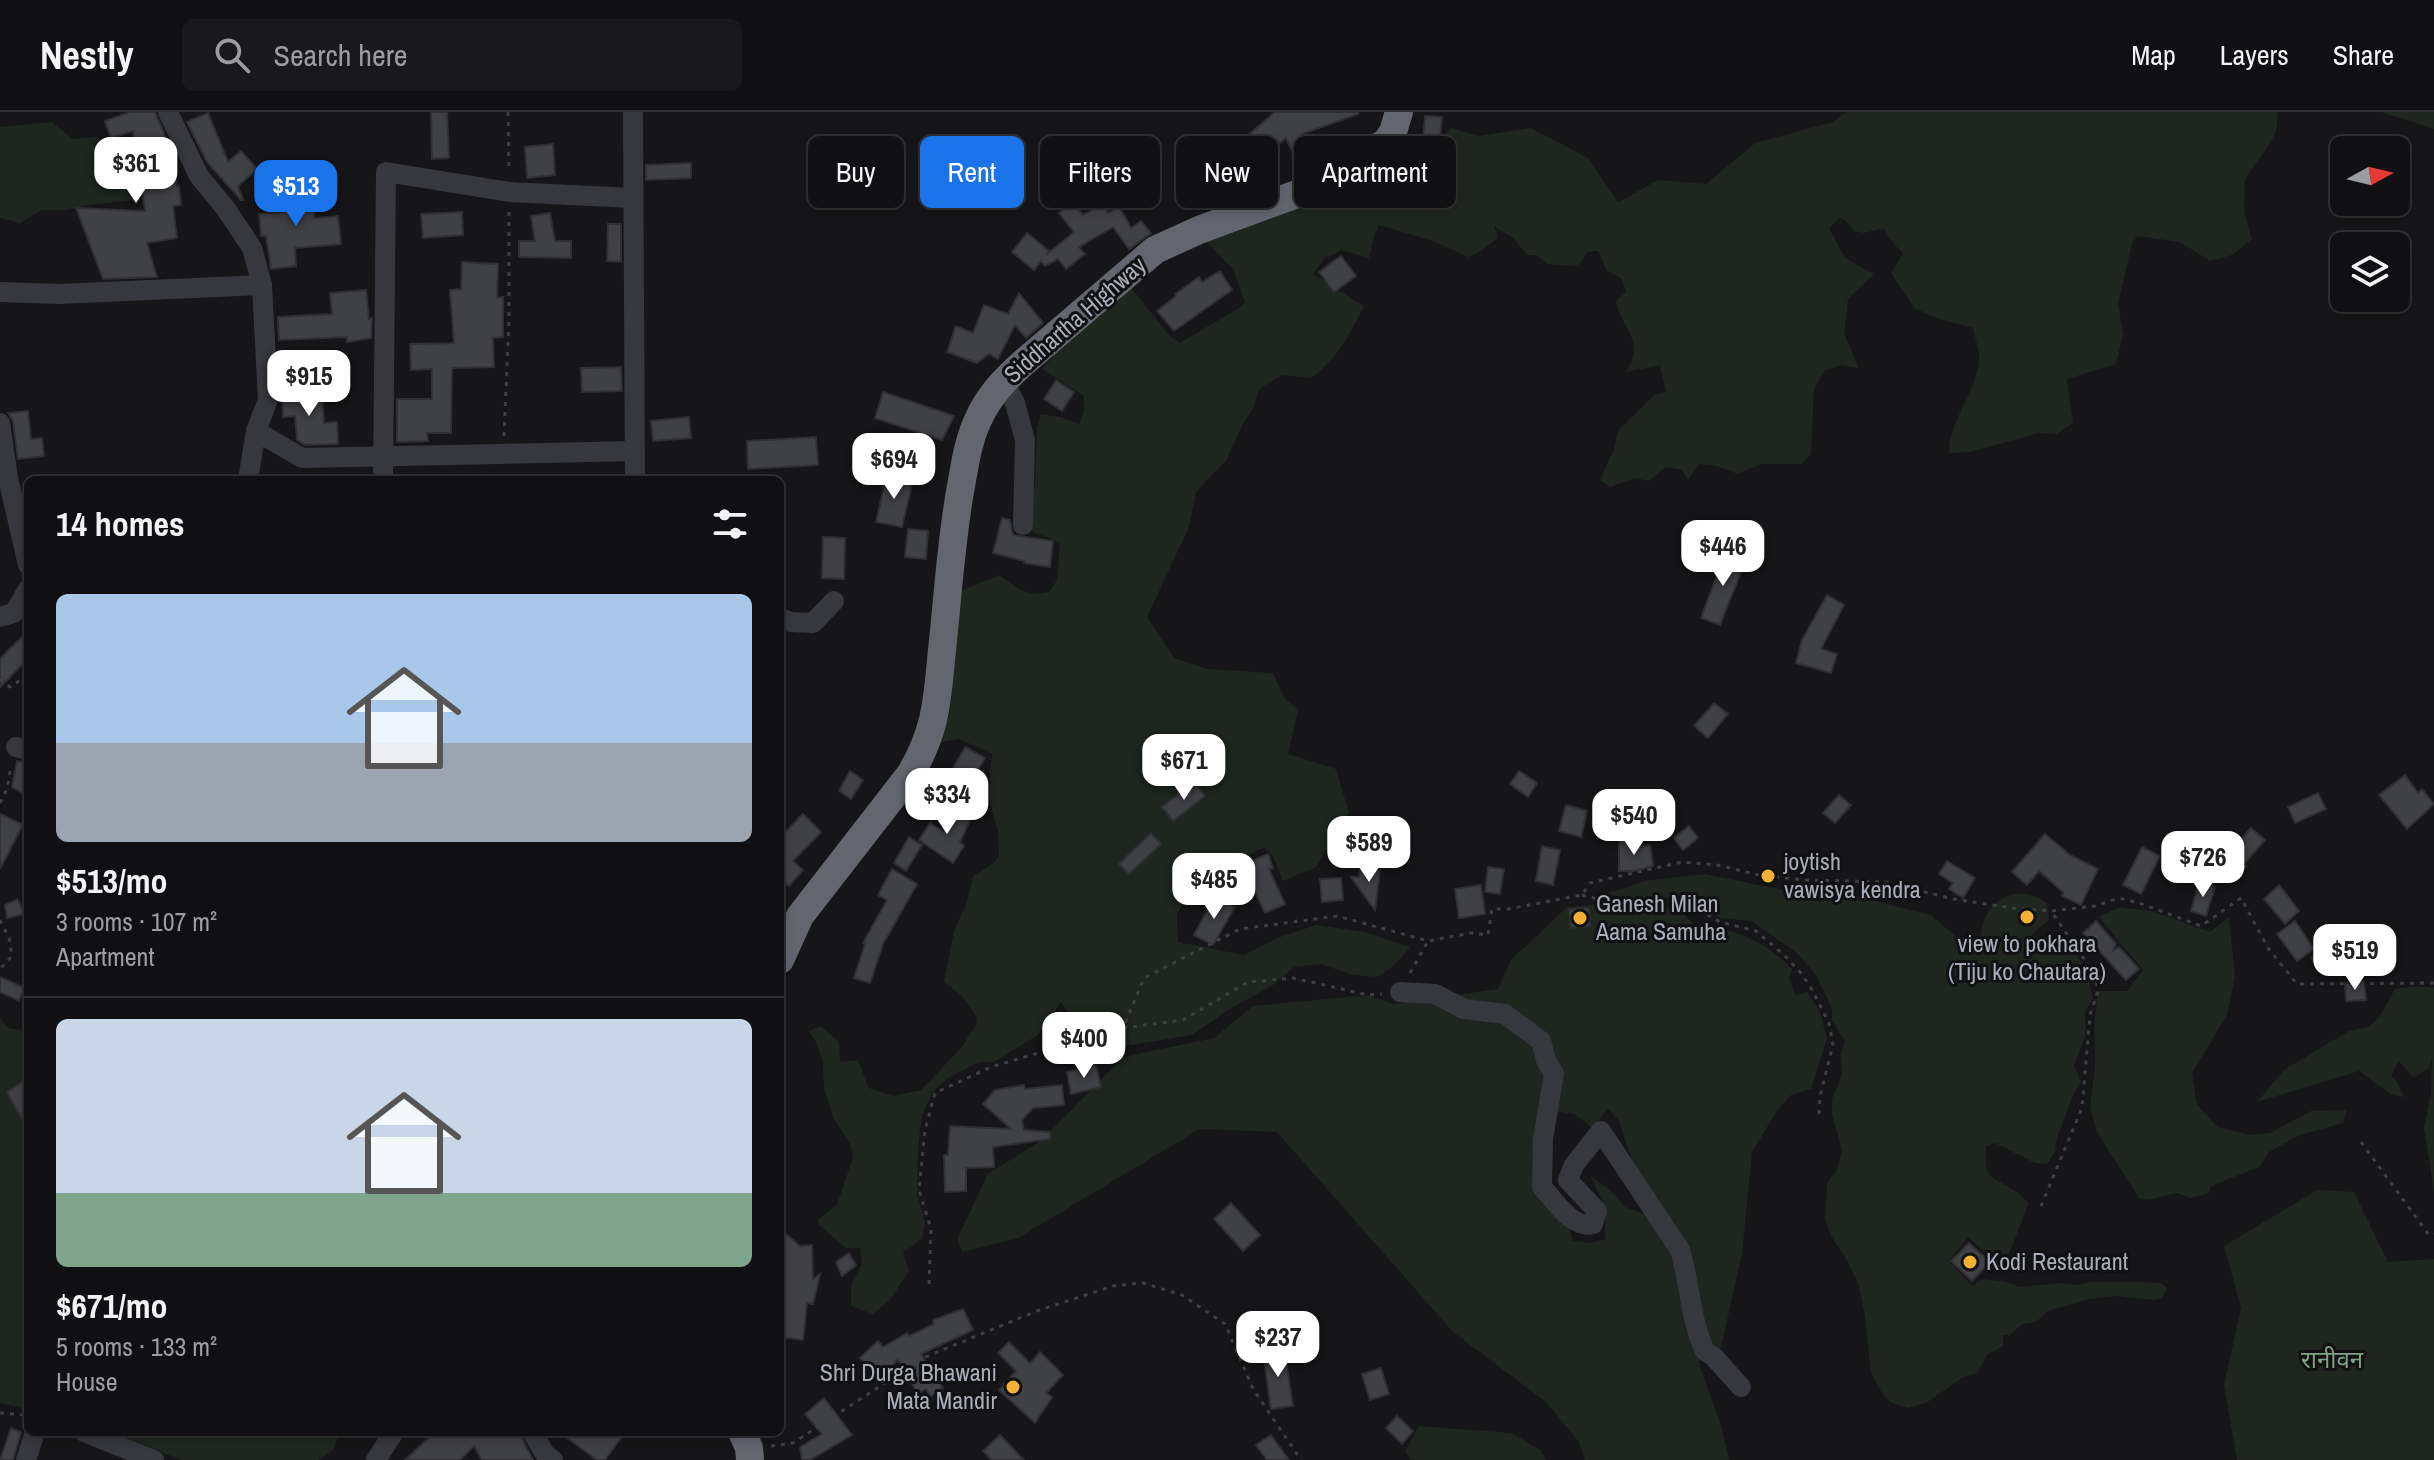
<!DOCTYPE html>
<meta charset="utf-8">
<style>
:root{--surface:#101012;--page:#19191b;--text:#f1f3f6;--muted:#9c9d9f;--line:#303032;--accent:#1a73e8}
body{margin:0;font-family:"Archivo Narrow","Noto Sans Devanagari",sans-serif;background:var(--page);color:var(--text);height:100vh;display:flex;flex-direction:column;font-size:30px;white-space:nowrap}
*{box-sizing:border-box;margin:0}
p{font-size:26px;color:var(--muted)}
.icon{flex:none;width:44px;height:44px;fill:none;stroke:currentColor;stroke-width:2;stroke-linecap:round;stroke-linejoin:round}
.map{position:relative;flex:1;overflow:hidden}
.sheet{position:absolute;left:24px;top:364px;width:760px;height:960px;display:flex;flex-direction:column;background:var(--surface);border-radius:12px;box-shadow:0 4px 12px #0003,0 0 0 2px var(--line)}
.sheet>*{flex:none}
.guide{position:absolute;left:808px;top:24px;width:760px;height:72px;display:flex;gap:16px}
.needle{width:52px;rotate:82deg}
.fabs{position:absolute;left:2330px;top:24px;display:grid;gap:16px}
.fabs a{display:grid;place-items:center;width:80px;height:80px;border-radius:12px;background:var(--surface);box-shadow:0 4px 12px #0003,0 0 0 2px var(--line);font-size:40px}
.price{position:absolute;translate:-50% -68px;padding:0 18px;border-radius:16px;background:#fff;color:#222;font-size:26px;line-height:52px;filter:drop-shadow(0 2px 4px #0008)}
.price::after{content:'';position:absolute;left:50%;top:48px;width:24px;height:18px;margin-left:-12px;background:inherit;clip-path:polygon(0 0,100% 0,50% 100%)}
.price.current{background:var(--accent);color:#fff}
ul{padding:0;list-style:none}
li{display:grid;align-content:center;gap:16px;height:424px;padding:0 32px}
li+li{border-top:2px solid var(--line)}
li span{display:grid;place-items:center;height:248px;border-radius:12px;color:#555}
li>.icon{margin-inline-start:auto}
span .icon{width:144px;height:144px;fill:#fffc;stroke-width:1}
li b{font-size:34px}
h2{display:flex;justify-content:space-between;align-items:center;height:96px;padding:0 32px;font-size:34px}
.pill{padding:0 28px;border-radius:12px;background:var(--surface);box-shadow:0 4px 12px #0003,0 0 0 2px var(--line);font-size:28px;line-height:72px}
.pill.current{background:var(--accent);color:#fff}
header{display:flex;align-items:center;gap:48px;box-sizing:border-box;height:112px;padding:0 40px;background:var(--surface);border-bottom:2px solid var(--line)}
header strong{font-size:38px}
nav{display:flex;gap:44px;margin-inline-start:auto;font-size:28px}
.search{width:560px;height:72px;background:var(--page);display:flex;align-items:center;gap:20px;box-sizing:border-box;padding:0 28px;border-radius:12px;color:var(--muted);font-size:30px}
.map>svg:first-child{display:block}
.green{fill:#1e261f}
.building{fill:#404145;stroke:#303034;stroke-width:2}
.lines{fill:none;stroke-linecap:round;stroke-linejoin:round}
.path{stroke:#3d3f44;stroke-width:3;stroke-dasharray:4 6;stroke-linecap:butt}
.minor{stroke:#37383d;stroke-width:20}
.highway{stroke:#63666e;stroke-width:28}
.poi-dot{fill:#f2b134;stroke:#111113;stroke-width:3}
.labels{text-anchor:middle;stroke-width:6;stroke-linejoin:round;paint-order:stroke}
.street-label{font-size:24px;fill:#a8adb8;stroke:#111113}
.poi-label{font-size:24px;fill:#a8adb8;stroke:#111113;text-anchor:start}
.park-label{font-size:24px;fill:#7fa381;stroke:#111113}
</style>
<header>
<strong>Nestly</strong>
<div class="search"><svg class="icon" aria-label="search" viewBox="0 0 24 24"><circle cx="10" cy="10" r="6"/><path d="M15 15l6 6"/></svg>Search here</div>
<nav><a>Map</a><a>Layers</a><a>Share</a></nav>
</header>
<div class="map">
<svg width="2434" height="1348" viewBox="0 0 2434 1348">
<rect width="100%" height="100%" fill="#161618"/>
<g class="green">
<path d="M1846 0H2278L2276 20 2270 31 2245 67 2244 100 2252 127 2232 143 2210 149 2180 130 2137 124 2132 132 2118 191 2123 223 2116 252 2067 267 2073 311 2057 322 2039 321 1970 340 1949 341C1949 309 1976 281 1979 248 1980 239 1975 226 1973 216L1939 207 1914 196 1891 161 1903 142 1889 126 1884 116 1864 121 1854 119 1845 108 1840 106 1829 116 1845 146 1874 162 1848 187 1844 222 1859 256 1840 253 1825 259 1814 277 1811 342 1801 352H1761L1738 362 1717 354 1699 352 1688 368 1682 358 1665 355 1649 369 1635 366 1610 375 1600 368 1614 337 1618 318 1654 283 1666 280 1660 253 1626 260C1647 227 1621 218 1616 189L1626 180 1621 166 1607 159 1598 139 1588 140 1579 152 1575 154 1547 152 1536 143H1527L1514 127 1494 114 1498 126 1478 141 1468 145 1433 129 1379 113 1374 124 1369 146 1342 138 1325 146 1313 162 1364 194C1348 225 1339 245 1311 266L1282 263 1259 277 1253 297 1243 312 1226 349 1196 380 1189 415 1147 505 1174 546 1207 557 1273 561 1285 587 1298 598 1288 642 1336 657 1349 701 1316 755 1283 769 1273 744 1264 735 1225 756 1235 773 1227 786 1197 770 1177 802 1178 830 1244 843 1280 825 1316 813 1365 820 1410 835 1396 852 1377 865 1353 863 1321 852 1294 855 1273 873 1228 898 1192 923 1120 935 1109 934 1077 914 1061 890 1038 923 994 950H979L950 965 934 978 922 1003 918 1035 917 1082 925 1110 922 1127 903 1141 909 1159 890 1188 873 1202 851 1194V1173L862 1152 860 1136H846L818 1112V1108L837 1092 853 1046 850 1031 834 1007 824 976 823 950 816 930 809 919 821 914 839 930 840 950 858 948 869 976 893 984 921 978 961 936 976 913 977 905 961 883 944 870 954 819 967 790 973 764 990 754 999 745 998 720 988 683 992 642 960 627 935 631 949 604 952 583 950 561 958 480 999 463C1017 475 1027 486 1049 480L1057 468 1060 430 1033 420 1029 407 1035 372 1037 315 1041 302 1064 306 1079 312 1084 299V284L1042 257 1079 214 1099 205 1129 173 1169 223 1180 231 1239 196 1245 190 1233 157 1207 130 1244 117 1361 57 1408 39 1432 33 1451 16 1479 24 1531 16 1588 46 1618 90 1658 68 1706 72 1755 31 1833 10Z"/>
<path d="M2381 0H2434V17Z"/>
<path d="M51 10 73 27 97 25C117 43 136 59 135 88L89 93 67 98H41L20 111 0 106V15Z"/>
<path d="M1705 762 1806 783H1851L1931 803 1956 825 1977 839C1980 829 1981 817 1984 808 1996 780 2024 774 2047 791L2049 808 2031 823C2076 839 2083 837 2093 887L2085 899 2086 923 2074 953 2081 970 2072 986 2056 1029 2055 1040 2047 1052 2035 1051 1995 1031 1986 1034C1985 1069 1988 1062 2014 1078 2020 1082 2023 1087 2029 1091L2008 1144 1997 1150 1968 1125 1949 1149 1972 1174 1983 1167 2007 1170 2020 1175 2059 1171 2076 1173 2090 1170H2141L2161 1171 2167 1176 2162 1186 2153 1188 2118 1184 2089 1187 2048 1199 2036 1210 2022 1212 2010 1223H2003V1234L1987 1243 1978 1260 1962 1266 1926 1291 1908 1296 1892 1291 1883 1283 1871 1260 1864 1198 1858 1171 1845 1145 1831 1124 1825 1107 1827 1071 1837 1058 1842 1038 1832 1003V987L1842 963 1841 940 1845 929 1832 909V897L1816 863 1796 840 1751 809 1720 806 1681 785 1645 788 1624 786 1604 781 1620 778 1644 769Z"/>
<path d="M1595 793 1620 799 1656 794 1680 797 1693 812C1731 815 1766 829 1792 857L1789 867 1796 884 1807 880 1820 900 1827 927 1811 977 1791 983 1777 999 1752 1040 1742 1141 1721 1236 1704 1229 1695 1193 1690 1138 1635 1057 1619 1009 1608 996 1593 1016 1574 1002 1540 997 1539 1036 1533 1066 1544 1088 1567 1108 1573 1129 1592 1131 1605 1127 1606 1098 1591 1065 1608 1076 1625 1095 1656 1106 1660 1115 1677 1138 1700 1255 1722 1316 1729 1348H1585L1579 1330 1546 1290 1453 1220 1277 1020 1200 1017 1018 1126 962 1140 957 1127 988 1062 1043 1027 1123 945 1214 926 1253 894 1368 883 1393 892 1498 877 1511 848 1567 795Z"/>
<path d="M2119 795 2151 799 2210 820 2229 805 2235 864 2227 903 2192 961 2197 993 2218 1015 2250 1023 2270 1021 2311 999 2347 998 2343 1011 2300 1023 2269 1040 2259 1055 2216 1072 2210 1076 2209 1081 2191 1086 2177 1081 2147 1088 2139 1086 2097 1020 2090 996 2095 954 2094 914 2098 879H2127L2143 858 2099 805Z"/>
<path d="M2409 875H2434V1079L2424 1016 2431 981 2432 947 2429 956 2413 966 2399 949 2391 964 2397 970 2404 985 2392 983 2359 959 2257 990 2284 958 2349 919 2368 915 2379 906 2395 877Z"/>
<path d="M0 906 8 916 28 919V1297L0 1291Z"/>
<path d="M2317 1078 2354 1080 2388 1150 2434 1147V1348H2237L2224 1273 2241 1196 2224 1134Z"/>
<path d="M1419 1314 1512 1321 1540 1338 1546 1348H1412L1405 1340Z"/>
<path d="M113 1320H340L333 1338 318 1348H181Z"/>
</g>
<g class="building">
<path d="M130 0H155L164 21 168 53 174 52 177 75 179 74 181 93 173 94 177 126 147 131 157 165 103 167 76 96 145 99 133 19 111 26 105 9Z"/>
<path d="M431 0H447L449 46 432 47Z"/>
<path d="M1275 0H1358V2L1302 22 1312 43 1297 50 1286 26 1250 57 1232 37Z"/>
<path d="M208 1 228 50 241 39 257 57 238 74 243 88H241L207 50 187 10Z"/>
<path d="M1425 4 1442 5 1440 26 1423 25Z"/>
<path d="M553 32 555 63 527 66 525 35Z"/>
<path d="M691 51V66L646 68V53Z"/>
<path d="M281 78H313L314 106 338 104 341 132 295 136 296 154 271 157 266 124H261L259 102 282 100Z"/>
<path d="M1072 89 1083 103 1103 92 1108 101 1119 94 1131 116 1141 109 1151 121 1129 137 1113 115 1079 135 1085 142 1066 157 1058 147 1045 154 1041 149 1034 158 1012 140 1027 121 1049 139 1046 143 1074 120 1059 101Z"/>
<path d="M462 100 463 123 423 126 421 102Z"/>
<path d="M550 101 555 129H571V146L519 145V129H535L531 104Z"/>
<path d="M608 112H621V150L607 149Z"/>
<path d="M1341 144 1356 164 1334 180 1319 160Z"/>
<path d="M462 150 498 152 497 186 503 185V225L493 226 494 255 452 256 451 321H427L428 329 397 330V287H432V257L411 258 410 232 454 231 450 178 461 177Z"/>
<path d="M1220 159 1232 178 1174 219 1157 199 1176 184 1175 182 1199 165 1202 170Z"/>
<path d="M366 178 369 207 372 206 371 226 347 230V225L279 228 278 205 332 202 330 181Z"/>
<path d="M1019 181 1043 211 1026 226 1015 213 998 247 989 242 977 251 947 240 956 214 973 221 984 193 1008 202Z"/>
<path d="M621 255 622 279 582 280 581 256Z"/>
<path d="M1056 268 1074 280 1062 299 1044 287Z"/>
<path d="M293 278 322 279 324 311 337 310 338 332 305 333 297 328 295 304 283 305 282 279 293 280Z"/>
<path d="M883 280 954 304 942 328 875 306Z"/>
<path d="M28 299 31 327 42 326 44 344 18 347 13 309 8 301Z"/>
<path d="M689 305 691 326 653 329 651 309Z"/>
<path d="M816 325 818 353 748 357 747 329Z"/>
<path d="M887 362 913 368 902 415 876 410Z"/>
<path d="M1002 406 1010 408 1013 423 1053 429 1050 455 1024 451V449L993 441Z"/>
<path d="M908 417 928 419 926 447 905 445Z"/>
<path d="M823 425 845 426 844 467 822 466Z"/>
<path d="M1726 439 1746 447 1720 513 1701 506Z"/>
<path d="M1827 483 1844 493 1821 537 1837 542 1831 561 1796 551 1802 528Z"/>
<path d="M28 519V547L0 575V547Z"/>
<path d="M1714 591 1728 602 1708 626 1694 614Z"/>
<path d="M965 635 985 646 958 694 938 683Z"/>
<path d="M17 649 28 651V684L12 675Z"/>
<path d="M850 659 863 668 851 687 839 679Z"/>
<path d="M1519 659 1537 671 1528 685 1510 672Z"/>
<path d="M2405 663 2418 681 2422 677 2434 692 2407 717 2379 683Z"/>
<path d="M1194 670 1205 684 1173 709 1162 695Z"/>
<path d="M2318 681 2326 697 2295 711 2288 695Z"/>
<path d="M1839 683 1851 693 1835 711 1823 701Z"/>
<path d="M1566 693 1587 699 1581 725 1559 719Z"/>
<path d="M953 698 971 706 960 730 964 734 953 751 919 728 930 711 943 719Z"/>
<path d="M0 702 23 713 0 757Z"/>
<path d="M803 702 821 720 793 749 803 758 789 774 780 766V725Z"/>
<path d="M1689 714 1698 726 1683 738 1674 726Z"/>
<path d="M2251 716 2265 728 2244 752 2246 754 2235 765 2216 746 2227 735 2231 739Z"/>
<path d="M1151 721 1161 732 1129 762 1119 752Z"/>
<path d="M2045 722 2070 743 2098 757 2081 793 2062 784 2063 780 2039 759 2027 773 2012 760Z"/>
<path d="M909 725 922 733 906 759 894 751Z"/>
<path d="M1619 728H1634V736L1650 733 1653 754 1634 759H1619Z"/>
<path d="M1542 734 1560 738 1553 773 1536 769Z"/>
<path d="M2142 735 2160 744 2141 782 2123 773Z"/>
<path d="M1268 742 1273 756 1269 757 1285 792 1265 801 1249 768 1242 781 1232 757Z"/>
<path d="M1947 749 1975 766 1963 786 1949 777 1953 771 1939 762Z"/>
<path d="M1488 755 1504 757 1500 782 1485 780Z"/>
<path d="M1360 756 1380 758 1375 798 1351 765H1359Z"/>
<path d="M892 757 917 772 883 832 870 871 854 866 865 832 863 831 887 788 878 783Z"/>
<path d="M1341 766 1343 788 1322 790 1320 767Z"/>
<path d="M2199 770 2215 775 2206 804 2191 799Z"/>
<path d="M1481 773 1485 802 1459 806 1455 777Z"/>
<path d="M2279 773 2299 799 2285 812 2264 787Z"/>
<path d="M1215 784 1235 795 1213 833 1194 823Z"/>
<path d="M18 787 24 802 7 806 5 793Z"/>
<path d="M1589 796 1590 814 1571 816 1569 797Z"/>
<path d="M2096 809 2116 832 2113 839 2119 835 2139 857 2126 868 2083 821Z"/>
<path d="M2295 809 2314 837 2297 849 2277 822Z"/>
<path d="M2326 834 2339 851 2324 863 2311 846Z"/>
<path d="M0 865 25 876 19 889 0 880Z"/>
<path d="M2364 870 2366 888 2346 889 2345 871Z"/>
<path d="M1096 953 1101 975 1071 982 1067 960Z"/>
<path d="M28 966V1019L7 980Z"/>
<path d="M1024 973 1025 977 1062 973 1064 993 1033 996 1022 1008 1024 1018 1050 1020V1027L993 1035 994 1055 966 1056V1079L945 1080 944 1043H948L950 1014 1011 1017 983 992 995 978Z"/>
<path d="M1231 1091 1260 1123 1243 1139 1214 1107Z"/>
<path d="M780 1117 800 1134 812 1133 813 1167 820 1162 813 1192 807 1191 803 1228 780 1225 783 1183 780 1184Z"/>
<path d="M1969 1131 1990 1150 1972 1169 1951 1149Z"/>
<path d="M849 1141 856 1153 842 1164 836 1150Z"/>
<path d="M963 1197 973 1218 921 1242 943 1276 930 1285 926 1277 918 1282 898 1248 878 1266 860 1246 878 1229 883 1235 907 1221 909 1224 934 1212 933 1208Z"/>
<path d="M1009 1230 1030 1251 1040 1240 1063 1263 1046 1281 1052 1285 1035 1311 999 1278 1016 1259 998 1241Z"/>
<path d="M1284 1236 1293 1294 1271 1297 1263 1239Z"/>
<path d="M1381 1256 1389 1282 1370 1288 1362 1262Z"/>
<path d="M824 1286 852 1323 810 1348H802L800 1335 822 1322 805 1302Z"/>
<path d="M1397 1304 1413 1319 1402 1332 1386 1316Z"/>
<path d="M11 1316 21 1320 13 1348H0Z"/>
<path d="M446 1320H519L533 1348H482L474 1334 460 1348H405L432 1323Z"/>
<path d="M559 1320H612L621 1326 605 1348H597Z"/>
<path d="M1000 1323 1024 1348H992L983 1339Z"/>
<path d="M1271 1323 1289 1348H1267L1256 1333Z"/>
</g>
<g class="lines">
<g class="path">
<path d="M508 0 509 60"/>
<path d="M504 324 509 207V100"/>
<path d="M0 567 10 575 28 563"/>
<path d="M0 691 7 677 11 654"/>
<path d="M1582 783 1609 790 1649 792 1684 789 1720 810 1756 819 1784 843 1800 860 1810 874 1829 911 1833 933 1820 984 1819 1004"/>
<path d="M0 808 9 826 12 844 0 857"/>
<path d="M1410 861 1428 829"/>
<path d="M1123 916 1183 908 1248 870 1293 866 1368 883 1382 882"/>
<path d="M2361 1030 2429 1123 2434 1122"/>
<path d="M2041 1094 2082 996 2090 903 2098 879 2095 863 2051 799"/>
<path d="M929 1172 931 1117 919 1078 925 1018 935 981 991 955 1123 916 1144 866 1240 817 1337 804 1428 829 1471 821 1488 823 1492 797H1508L1582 783 1590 771 1682 750 1717 753 1759 763 1804 768 1886 770 1953 787 2013 796 2051 799 2095 794 2119 786 2139 791 2201 814 2241 786 2268 836 2297 872 2434 871"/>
<path d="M0 1301 24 1303"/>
<path d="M771 1334 793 1331 923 1246 1037 1199 1113 1174 1143 1171 1182 1183 1225 1212 1253 1277 1301 1348"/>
</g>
<g class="minor">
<path d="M168 0 199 64 226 97 252 136 262 173 268 288 256 319 248 368"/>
<path d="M633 0 635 368"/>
<path d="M0 180 59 182 262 173"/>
<path d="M1004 269 1015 291 1025 328 1023 413"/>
<path d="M0 311 8 366 28 453"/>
<path d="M256 319 302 346 635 339"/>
<path d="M383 368 386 60 509 80 633 86"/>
<path d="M0 505 14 501 28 477"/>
<path d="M780 506 791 510 813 511 834 489"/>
<path d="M16 635 28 638"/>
<path d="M1400 880 1435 882 1464 897 1505 902 1541 929 1546 948 1554 962 1543 1027 1542 1075C1554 1088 1573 1118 1593 1112L1597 1099 1568 1068 1574 1053 1601 1019 1680 1138C1690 1171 1690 1207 1705 1239L1713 1244 1741 1275"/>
<path d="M84 1320 154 1348"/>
<path d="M532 1320 545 1342 553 1348"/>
<path d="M26 1348 35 1320"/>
<path d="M376 1348 394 1320"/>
</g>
<g class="highway">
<path d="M780 848 800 804 911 661C937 616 937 588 942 538 948 483 951 428 961 374 965 352 968 329 978 308 988 285 1004 268 1023 251L1155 138 1199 118 1297 82 1386 30 1393 20 1399 0"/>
<path d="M742 1320 749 1336 750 1348"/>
</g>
</g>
<g class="poi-dot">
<circle cx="1768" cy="764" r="8"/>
<circle cx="2027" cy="805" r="8"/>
<circle cx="1580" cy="806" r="8"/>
<circle cx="1970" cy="1150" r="8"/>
<circle cx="1013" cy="1275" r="8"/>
</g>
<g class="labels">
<g class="street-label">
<text transform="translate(1075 208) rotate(-41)" y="8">Siddhartha Highway</text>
</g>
<g class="poi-label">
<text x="1784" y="758">joytish<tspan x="1784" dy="28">vawisya kendra</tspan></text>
<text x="1596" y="800">Ganesh Milan<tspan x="1596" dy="28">Aama Samuha</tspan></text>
<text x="2027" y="840" text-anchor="middle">view to pokhara<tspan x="2027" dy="28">(Tiju ko Chautara)</tspan></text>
<text x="1986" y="1158">Kodi Restaurant</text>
<text x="997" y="1269" text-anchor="end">Shri Durga Bhawani<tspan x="997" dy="28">Mata Mandir</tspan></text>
</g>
<g class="park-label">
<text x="2332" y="1256">रानीवन</text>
</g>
</g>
</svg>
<div class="fabs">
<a><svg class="needle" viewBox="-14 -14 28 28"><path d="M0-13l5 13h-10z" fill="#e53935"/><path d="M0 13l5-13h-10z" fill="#9c9d9f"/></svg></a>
<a><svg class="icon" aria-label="layers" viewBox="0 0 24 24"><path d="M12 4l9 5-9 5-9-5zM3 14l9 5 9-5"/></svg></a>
</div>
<b class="price" style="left:136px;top:93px">$361</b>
<b class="price current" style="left:296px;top:116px">$513</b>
<b class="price" style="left:309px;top:306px">$915</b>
<b class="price" style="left:894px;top:389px">$694</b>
<b class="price" style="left:1723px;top:476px">$446</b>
<b class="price" style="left:1184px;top:690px">$671</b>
<b class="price" style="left:947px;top:724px">$334</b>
<b class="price" style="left:1634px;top:745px">$540</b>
<b class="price" style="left:1369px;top:772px">$589</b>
<b class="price" style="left:2203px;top:787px">$726</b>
<b class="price" style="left:1214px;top:809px">$485</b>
<b class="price" style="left:2355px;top:880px">$519</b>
<b class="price" style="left:1084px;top:968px">$400</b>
<b class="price" style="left:1278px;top:1267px">$237</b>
<div class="guide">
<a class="pill">Buy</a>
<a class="pill current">Rent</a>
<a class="pill">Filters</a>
<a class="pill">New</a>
<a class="pill">Apartment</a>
</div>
<section class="sheet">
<h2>14 homes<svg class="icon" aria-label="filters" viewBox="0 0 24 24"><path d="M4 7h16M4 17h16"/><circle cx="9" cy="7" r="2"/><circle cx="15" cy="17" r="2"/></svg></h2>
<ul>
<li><span style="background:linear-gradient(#a9c7e8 60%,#9aa5b1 0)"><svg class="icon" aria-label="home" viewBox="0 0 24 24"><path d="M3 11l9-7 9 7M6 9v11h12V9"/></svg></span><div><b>$513/mo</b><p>3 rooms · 107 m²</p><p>Apartment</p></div></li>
<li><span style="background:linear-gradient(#c9d6e8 70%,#7fa58c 0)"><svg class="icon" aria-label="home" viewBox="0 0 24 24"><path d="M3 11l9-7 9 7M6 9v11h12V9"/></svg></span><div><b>$671/mo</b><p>5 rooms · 133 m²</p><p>House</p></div></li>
</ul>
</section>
</div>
